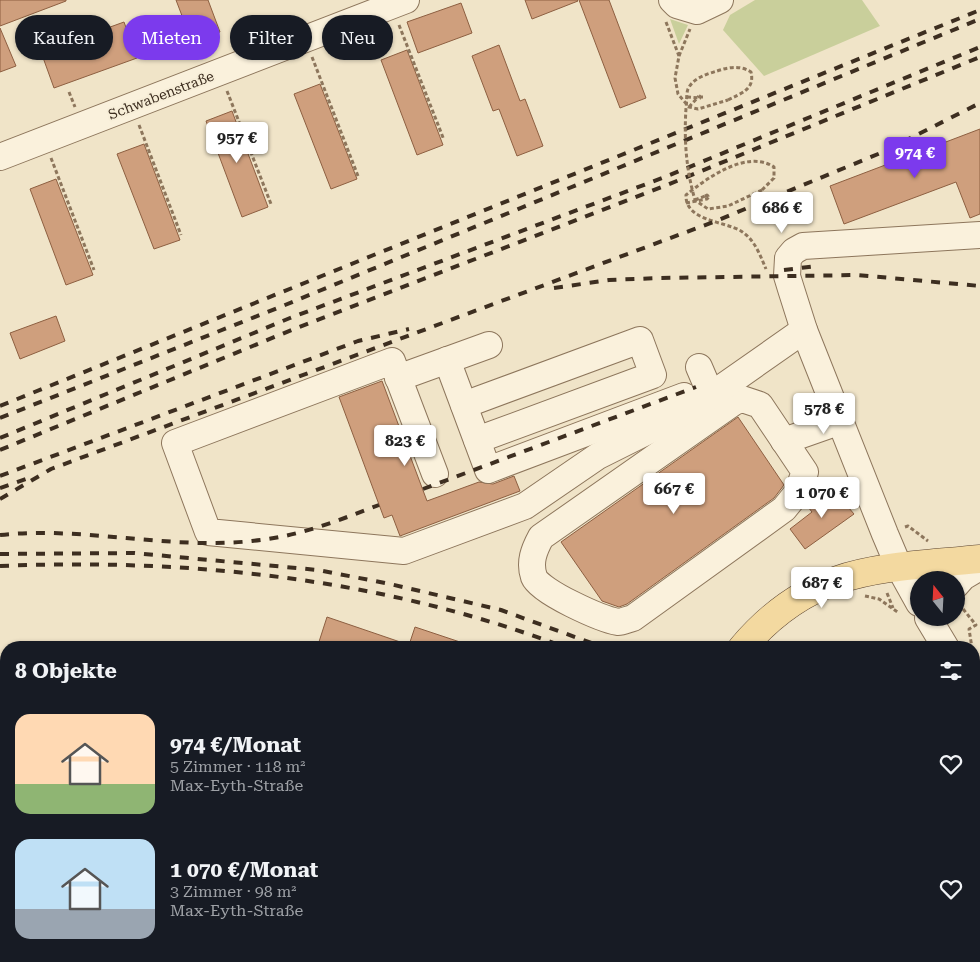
<!DOCTYPE html>
<html lang="de">
<meta charset="utf-8">
<style>
:root{--surface:#171b24;--page:#242831;--text:#f1f3f6;--muted:#9ea1a6;--accent:#7c3aed}
body{margin:0;font-family:"Roboto Serif",serif;background:var(--page);color:var(--text);height:100vh;display:flex;flex-direction:column;font-size:19px;white-space:nowrap}
*{box-sizing:border-box;margin:0}
p{font-size:16px;color:var(--muted)}
.icon{flex:none;width:28px;height:28px;fill:none;stroke:currentColor;stroke-width:2;stroke-linecap:round;stroke-linejoin:round}
.map{position:relative;flex:1;overflow:hidden}
.drawer{position:absolute;left:0px;top:641px;width:980px;height:321px;display:flex;flex-direction:column;background:var(--surface);border-radius:20px 20px 0 0;box-shadow:0 1px 4px #0004}
.drawer>*{flex:none}
.banner{position:absolute;left:15px;top:15px;width:500px;height:45px;display:flex;gap:10px}
.needle{width:32px;rotate:342deg}
.tools{position:absolute;left:910px;top:571px;display:grid;gap:10px}
.tools a{display:grid;place-items:center;width:55px;height:55px;border-radius:50%;background:var(--surface);box-shadow:0 1px 4px #0004;font-size:25px}
.price{position:absolute;translate:-50% -42px;padding:0 11px;border-radius:5px;background:#fff;color:#222;font-size:16px;line-height:32px;filter:drop-shadow(0 1px 2px #0008)}
.price::after{content:'';position:absolute;left:50%;top:30px;width:15px;height:11px;margin-left:-8px;background:inherit;clip-path:polygon(0 0,100% 0,50% 100%)}
.price.current{background:var(--accent);color:#fff}
ul{padding:0;list-style:none}
li{display:flex;align-items:center;gap:15px;height:125px;padding:0 15px}
li span{display:grid;place-items:center;flex:none;width:140px;height:100px;border-radius:15px;color:#555}
li>.icon{margin-inline-start:auto}
span .icon{width:60px;height:60px;fill:#fffc;stroke-width:1}
li b{font-size:21px}
h2{display:flex;justify-content:space-between;align-items:center;height:60px;padding:0 15px;font-size:21px}
.pill{padding:0 18px;border-radius:22px;background:var(--surface);box-shadow:0 1px 4px #0004;font-size:18px;line-height:45px}
.pill.current{background:var(--accent);color:#fff}
.map>svg:first-child{display:block}
.green{fill:#c9cf9b}
.building{fill:#cf9f7d;stroke:#8d5f41}
.lines{fill:none;stroke-linecap:round;stroke-linejoin:round}
.minor-casing{stroke:#8d765c;stroke-width:28}
.major-casing{stroke:#5b4430;stroke-width:29}
.path{stroke:#8d765c;stroke-width:3;stroke-dasharray:4 2.5;stroke-linecap:butt}
.minor{stroke:#faf1dc;stroke-width:26}
.major{stroke:#f3d9a0;stroke-width:28}
.rail{stroke:#3d2e20;stroke-width:4;stroke-dasharray:9 9;stroke-linecap:butt}
.path-bridge{stroke:#8d765c;stroke-width:3;stroke-dasharray:4 2.5;stroke-linecap:butt}
.labels{text-anchor:middle;stroke-width:4;stroke-linejoin:round;paint-order:stroke}
.street-label{font-size:14px;fill:#3d2e20;stroke:#f7eed8}
</style>
<div class="map">
<svg width="980" height="962" viewBox="0 0 980 962">
<rect width="100%" height="100%" fill="#f0e4c8"/>
<g class="green">
<path d="M755 0H862L880 26 764 76 723 30 730 15Z"/>
<path d="M670 19 688 25 679 44Z"/>
</g>
<g class="building">
<path d="M0 0H66V1L0 26Z"/>
<path d="M176 0H208L220 32 192 42Z"/>
<path d="M525 0H577L578 1 532 19Z"/>
<path d="M579 0H609L646 98 620 108Z"/>
<path d="M461 3 472 33 418 53 407 22Z"/>
<path d="M124 22 137 58 54 88 41 52Z"/>
<path d="M0 28 16 66 0 72Z"/>
<path d="M499 45 520 101 525 99 543 146 517 156 499 109 493 111 472 56Z"/>
<path d="M407 50 443 145 417 155 381 60Z"/>
<path d="M320 84 357 179 331 189 294 94Z"/>
<path d="M232 111 268 207 242 217 206 121Z"/>
<path d="M980 129V214L970 218 956 182 844 224 830 186Z"/>
<path d="M144 144 180 240 154 249 117 154Z"/>
<path d="M56 179 93 275 66 285 30 189Z"/>
<path d="M56 316 65 341 20 359 10 333Z"/>
<path d="M382 381 427 501 479 482 493 484 514 476 520 491 400 536 392 515 384 518 339 397Z"/>
<path d="M738 417 784 485 774 498 627 604 619 607 602 601 561 542Z"/>
<path d="M832 488 854 514 805 549 790 529 812 512 808 507Z"/>
<path d="M327 617 409 645 415 627 469 645V648H317Z"/>
</g>
<g class="lines">
<g class="minor-casing">
<g id="minor">
<path d="M672 0 677 5 697 11 720 0"/>
<path d="M0 157 406 0"/>
<path d="M447 360 488 470 684 396"/>
<path d="M699 367 711 395"/>
<path d="M398 378 489 345"/>
<path d="M742 399 760 405 805 472 797 493 784 509 633 618C628 619 623 622 618 622 601 619 540 592 534 577 529 562 534 550 541 537L734 402Z"/>
<path d="M464 405 640 340 653 375 477 440"/>
<path d="M784 441 841 421"/>
<path d="M435 474 392 361 175 443 208 532 404 551 525 506 598 456 676 417 717 391 804 330"/>
<path d="M956 585 963 577 980 567"/>
<path d="M919 603 899 567 885 534 804 330 791 289 787 276 788 258 794 251 803 246 980 235"/>
<path d="M928 618 946 648"/>
<path d="M974 686 980 694"/>
<path d="M515 956 516 962"/>
<path d="M591 962 595 956"/>
<path d="M709 962V956"/>
</g>
</g>
<g class="major-casing">
<g id="major">
<path d="M742 648C812 565 881 569 980 559"/>
<path d="M659 962 661 956"/>
</g>
</g>
<g class="path">
<path d="M666 22 679 56 675 78 678 94 689 107 698 109 728 100"/>
<path d="M399 25 444 140"/>
<path d="M679 56 690 29"/>
<path d="M312 57 358 176"/>
<path d="M227 91 271 204"/>
<path d="M69 92 75 107"/>
<path d="M699 97H703L699 96"/>
<path d="M689 107 699 96"/>
<path d="M139 125 181 235"/>
<path d="M51 158 94 270"/>
<path d="M762 190 774 178V167C747 149 707 178 686 195 685 221 724 221 741 231 755 240 760 255 766 269"/>
<path d="M695 200 705 196"/>
<path d="M686 203 707 199 709 197 706 195"/>
<path d="M905 527 908 526 928 541"/>
<path d="M887 593 893 608"/>
<path d="M865 596 879 599 899 613"/>
<path d="M959 604 976 625 969 629 972 648"/>
<path d="M974 654 980 663"/>
</g>
<use href="#minor" class="minor"/>
<use href="#major" class="major"/>
<g class="rail">
<path d="M784 270 817 266"/>
<path d="M554 288 609 280 661 278 857 275 980 286"/>
<path d="M0 406 980 10"/>
<path d="M0 418 285 305 980 19"/>
<path d="M0 438 290 318 665 177 980 47"/>
<path d="M0 450 294 329 667 185 980 57"/>
<path d="M0 476 358 341 409 329"/>
<path d="M0 488 26 479"/>
<path d="M423 489 696 387"/>
<path d="M0 499 51 469 716 221 883 152 980 103"/>
<path d="M0 535C84 526 168 550 252 541 297 537 337 521 379 505"/>
<path d="M0 554 134 553 318 570 390 584 501 610 605 648"/>
<path d="M0 566C193 558 386 579 567 648"/>
<path d="M974 808 980 811"/>
<path d="M974 828 980 832"/>
</g>
<g class="path-bridge">
<path d="M687 97 701 98"/>
<path d="M728 100C742 93 755 89 751 72 740 65 729 67 717 71 707 74 693 78 688 89 686 94 687 103 686 108 684 140 686 169 695 200L708 209 728 206 762 190"/>
<path d="M705 196 707 195 708 196 707 198 706 195"/>
</g>
</g>
<g class="labels">
<g class="street-label">
<text transform="translate(161 95) rotate(-21)" y="5">Schwabenstraße</text>
</g>
</g>
</svg>
<div class="tools">
<a><svg class="needle" viewBox="-14 -14 28 28"><path d="M0-13l5 13h-10z" fill="#e53935"/><path d="M0 13l5-13h-10z" fill="#9ea1a6"/></svg></a>
</div>
<b class="price" style="left:237px;top:164px">957 €</b>
<b class="price current" style="left:915px;top:179px">974 €</b>
<b class="price" style="left:782px;top:234px">686 €</b>
<b class="price" style="left:824px;top:435px">578 €</b>
<b class="price" style="left:405px;top:467px">823 €</b>
<b class="price" style="left:674px;top:515px">667 €</b>
<b class="price" style="left:822px;top:519px">1 070 €</b>
<b class="price" style="left:822px;top:609px">687 €</b>
<div class="banner">
<a class="pill">Kaufen</a>
<a class="pill current">Mieten</a>
<a class="pill">Filter</a>
<a class="pill">Neu</a>
</div>
<section class="drawer">
<h2>8 Objekte<svg class="icon" aria-label="filters" viewBox="0 0 24 24"><path d="M4 7h16M4 17h16"/><circle cx="9" cy="7" r="2"/><circle cx="15" cy="17" r="2"/></svg></h2>
<ul>
<li><span style="background:linear-gradient(#ffd9b3 70%,#8fb573 0)"><svg class="icon" aria-label="home" viewBox="0 0 24 24"><path d="M3 11l9-7 9 7M6 9v11h12V9"/></svg></span><div><b>974 €/Monat</b><p>5 Zimmer · 118 m²</p><p>Max-Eyth-Straße</p></div><svg class="icon" aria-label="heart" viewBox="0 0 24 24"><path d="M12 20l-8-8c-3-5 5-10 8-4 3-6 11-1 8 4z"/></svg></li>
<li><span style="background:linear-gradient(#bfe0f5 70%,#9aa5b1 0)"><svg class="icon" aria-label="home" viewBox="0 0 24 24"><path d="M3 11l9-7 9 7M6 9v11h12V9"/></svg></span><div><b>1 070 €/Monat</b><p>3 Zimmer · 98 m²</p><p>Max-Eyth-Straße</p></div><svg class="icon" aria-label="heart" viewBox="0 0 24 24"><path d="M12 20l-8-8c-3-5 5-10 8-4 3-6 11-1 8 4z"/></svg></li>
</ul>
</section>
</div>
